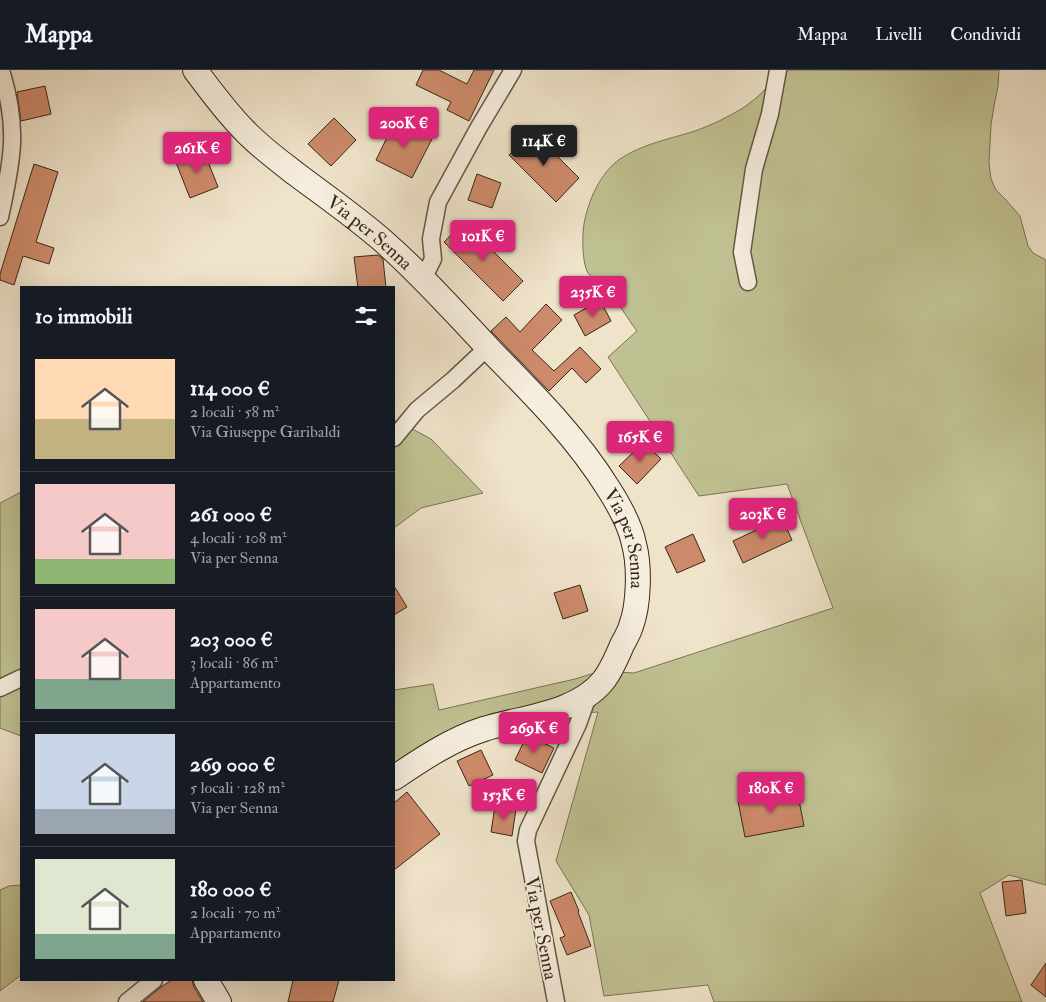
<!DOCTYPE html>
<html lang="it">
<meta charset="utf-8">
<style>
:root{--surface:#171b24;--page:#20242c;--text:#f1f3f6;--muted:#9ea1a6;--line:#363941;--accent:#db2777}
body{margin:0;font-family:"IM FELL Double Pica",serif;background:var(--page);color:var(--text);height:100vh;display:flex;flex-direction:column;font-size:19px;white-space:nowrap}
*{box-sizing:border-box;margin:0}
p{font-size:16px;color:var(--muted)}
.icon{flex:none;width:28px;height:28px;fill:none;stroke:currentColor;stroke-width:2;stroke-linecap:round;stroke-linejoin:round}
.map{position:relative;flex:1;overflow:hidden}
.drawer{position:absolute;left:20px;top:216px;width:375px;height:695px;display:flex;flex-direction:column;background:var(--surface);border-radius:0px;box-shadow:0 5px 20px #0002}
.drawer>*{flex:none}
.price{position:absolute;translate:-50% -42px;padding:0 11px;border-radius:5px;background:var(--accent);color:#fff;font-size:16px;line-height:32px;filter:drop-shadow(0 1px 2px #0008)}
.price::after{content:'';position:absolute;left:50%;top:30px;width:15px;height:11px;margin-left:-8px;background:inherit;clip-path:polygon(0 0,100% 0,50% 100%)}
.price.on{background:#222;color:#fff}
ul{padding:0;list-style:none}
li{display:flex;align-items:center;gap:15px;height:125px;padding:0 15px}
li+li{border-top:1px solid var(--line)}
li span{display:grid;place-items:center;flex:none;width:140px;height:100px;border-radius:0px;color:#555}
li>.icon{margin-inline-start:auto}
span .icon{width:60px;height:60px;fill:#fffc;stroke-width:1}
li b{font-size:21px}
h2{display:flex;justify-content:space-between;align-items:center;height:60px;padding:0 15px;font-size:21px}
header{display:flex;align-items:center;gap:30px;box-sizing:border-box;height:70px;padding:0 25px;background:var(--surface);border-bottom:1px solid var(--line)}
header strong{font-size:24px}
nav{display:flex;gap:28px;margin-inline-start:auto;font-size:18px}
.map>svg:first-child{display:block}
.green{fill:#c0c192;stroke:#7b7455}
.building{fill:#cd8a6a;stroke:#362818}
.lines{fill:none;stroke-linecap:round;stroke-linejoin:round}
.street-casing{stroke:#645744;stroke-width:19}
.secondary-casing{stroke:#362818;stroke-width:26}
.street{stroke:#f5eddd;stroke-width:16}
.secondary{stroke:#f5eddd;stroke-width:24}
.labels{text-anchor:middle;stroke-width:4;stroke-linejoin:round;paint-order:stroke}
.street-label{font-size:19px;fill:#362818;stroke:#f5eddd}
</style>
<header>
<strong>Mappa</strong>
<nav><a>Mappa</a><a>Livelli</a><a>Condividi</a></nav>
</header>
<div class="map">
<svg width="1046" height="932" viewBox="0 0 1046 932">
<rect width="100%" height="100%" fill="#efe3ca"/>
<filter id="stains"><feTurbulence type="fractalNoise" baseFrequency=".004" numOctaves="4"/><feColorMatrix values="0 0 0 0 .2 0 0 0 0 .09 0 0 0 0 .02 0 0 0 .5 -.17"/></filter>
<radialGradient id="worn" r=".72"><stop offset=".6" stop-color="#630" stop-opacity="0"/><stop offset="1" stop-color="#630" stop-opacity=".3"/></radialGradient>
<g class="green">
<path d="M771 0H999L998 16 994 36 991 55 989 93 991 109 996 120 1006 130 1020 146 1028 176 1033 183 1046 190V815L1009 805 980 823 1022 932H714L708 915 604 926 589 845 556 791 598 642 557 645 520 652 444 689 394 719V620L433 614 439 640 575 609 601 601 634 603 833 538 787 414 699 426 608 287 637 261C627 248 617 230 605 218 600 213 593 209 588 203 582 194 582 165 584 154 588 131 600 103 620 89 642 74 670 69 695 61 712 55 728 47 743 38 751 32 760 26 766 18 769 14 770 6 771 0Z"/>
<path d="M394 350 401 353 431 369 483 423 421 438 394 458Z"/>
<path d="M21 422V666L0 658V433Z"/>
<path d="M21 815V905L0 921V820L9 816Z"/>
</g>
<g class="building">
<path d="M423 0H439L467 14 474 0H494L469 51 447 40 451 32 416 15Z"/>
<path d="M45 16 51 44 21 51 17 22Z"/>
<path d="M334 48 356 70 331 96 308 74Z"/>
<path d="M395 51 432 69 412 108 376 90Z"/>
<path d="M533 62 579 108 556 132 509 85Z"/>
<path d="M203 79 218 117 190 128 175 90Z"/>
<path d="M34 94 58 102 36 172 54 178 49 194 23 186 14 215 0 210V204Z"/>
<path d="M477 104 501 113 492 138 468 130Z"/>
<path d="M464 152 523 211 503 231 444 172Z"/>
<path d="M378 185 383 189 386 218H358L354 187Z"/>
<path d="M600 230 611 251 585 266 574 245Z"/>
<path d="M546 234 562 250 532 280 554 301 580 277 601 299 586 313 572 298 549 321 491 261 506 247 520 262Z"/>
<path d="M644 372 661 389 637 414 619 396Z"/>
<path d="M782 448 792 470 743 493 733 471Z"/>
<path d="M693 464 705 491 677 503 665 477Z"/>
<path d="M580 515 588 541 563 549 554 523Z"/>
<path d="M394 516 407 537 394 545Z"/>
<path d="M527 665 554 678 542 703 515 690Z"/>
<path d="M481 680 493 705 469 716 457 691Z"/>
<path d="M797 720 804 756 745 767 738 731Z"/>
<path d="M407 722 440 764 394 800V733Z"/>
<path d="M495 736 516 739 512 766 491 762Z"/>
<path d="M1022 810 1026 843 1006 846 1002 812Z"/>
<path d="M571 822 579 841 578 842 591 876 567 885 560 868 565 866 550 831Z"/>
<path d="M1046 893V927L1031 915Z"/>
<path d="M172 910H192L194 917 203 932H143L161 917Z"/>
<path d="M293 910H339L333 932H288Z"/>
</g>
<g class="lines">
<g class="street-casing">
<g id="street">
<path d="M0 147C5 123 11 98 12 73 13 49 8 23 1 0"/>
<path d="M423 209 433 189 431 169 438 132 479 57 513 0"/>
<path d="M748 212 742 182 754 99 770 44 778 0"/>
<path d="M394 368 417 340 453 310 488 277"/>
<path d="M0 618 21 608"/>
<path d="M127 932 154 910"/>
<path d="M556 932 526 771 528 760 578 654 588 626"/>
</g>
</g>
<g class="secondary-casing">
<g id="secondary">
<path id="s1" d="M195 0C211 21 226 42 244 60 260 77 278 90 296 104 324 125 354 146 382 170 422 205 458 246 494 284 535 326 577 368 608 418 619 435 630 454 634 474 640 496 639 535 631 556 629 563 625 569 622 575 617 587 611 601 603 611 576 644 522 647 484 659 452 669 422 689 394 708"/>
<path d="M206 910 219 932"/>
</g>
</g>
<use href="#street" class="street"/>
<use href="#secondary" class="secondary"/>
</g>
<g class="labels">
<g class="street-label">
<text dy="7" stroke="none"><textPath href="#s1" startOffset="240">Via per Senna</textPath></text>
<text dy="7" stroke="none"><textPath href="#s1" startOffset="645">Via per Senna</textPath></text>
<text transform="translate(542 858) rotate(79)" y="7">Via per Senna</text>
</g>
</g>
<rect width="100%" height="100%" filter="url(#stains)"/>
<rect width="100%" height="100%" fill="url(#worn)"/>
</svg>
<b class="price" style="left:404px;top:79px">200K €</b>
<b class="price on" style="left:544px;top:97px">114K €</b>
<b class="price" style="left:197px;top:104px">261K €</b>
<b class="price" style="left:483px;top:192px">101K €</b>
<b class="price" style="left:593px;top:248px">235K €</b>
<b class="price" style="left:640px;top:393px">165K €</b>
<b class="price" style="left:763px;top:470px">203K €</b>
<b class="price" style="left:534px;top:684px">269K €</b>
<b class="price" style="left:771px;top:744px">180K €</b>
<b class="price" style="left:504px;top:751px">153K €</b>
<section class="drawer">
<h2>10 immobili<svg class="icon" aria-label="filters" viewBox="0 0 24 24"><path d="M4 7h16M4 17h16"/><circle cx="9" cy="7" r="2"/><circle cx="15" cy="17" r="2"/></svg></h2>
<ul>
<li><span style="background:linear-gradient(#ffd9b3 60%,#c2b280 0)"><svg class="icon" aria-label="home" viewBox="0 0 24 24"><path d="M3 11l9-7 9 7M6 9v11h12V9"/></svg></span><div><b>114 000 €</b><p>2 locali · 58 m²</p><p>Via Giuseppe Garibaldi</p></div></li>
<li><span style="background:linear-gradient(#f6c9c9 75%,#8fb573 0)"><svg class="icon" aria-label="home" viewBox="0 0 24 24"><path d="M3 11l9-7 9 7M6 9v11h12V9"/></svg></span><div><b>261 000 €</b><p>4 locali · 108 m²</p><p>Via per Senna</p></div></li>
<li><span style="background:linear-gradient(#f6c9c9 70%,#7fa58c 0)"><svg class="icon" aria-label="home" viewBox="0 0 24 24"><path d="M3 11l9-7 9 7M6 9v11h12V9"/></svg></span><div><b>203 000 €</b><p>3 locali · 86 m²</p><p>Appartamento</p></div></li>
<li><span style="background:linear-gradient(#c9d6e8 75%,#9aa5b1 0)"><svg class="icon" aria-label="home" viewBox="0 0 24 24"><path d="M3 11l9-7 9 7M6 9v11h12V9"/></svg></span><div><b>269 000 €</b><p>5 locali · 128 m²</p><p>Via per Senna</p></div></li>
<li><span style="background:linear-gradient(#dfe7d0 75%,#7fa58c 0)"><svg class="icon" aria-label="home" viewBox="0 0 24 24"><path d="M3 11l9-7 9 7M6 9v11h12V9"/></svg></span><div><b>180 000 €</b><p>2 locali · 70 m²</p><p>Appartamento</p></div></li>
</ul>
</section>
</div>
